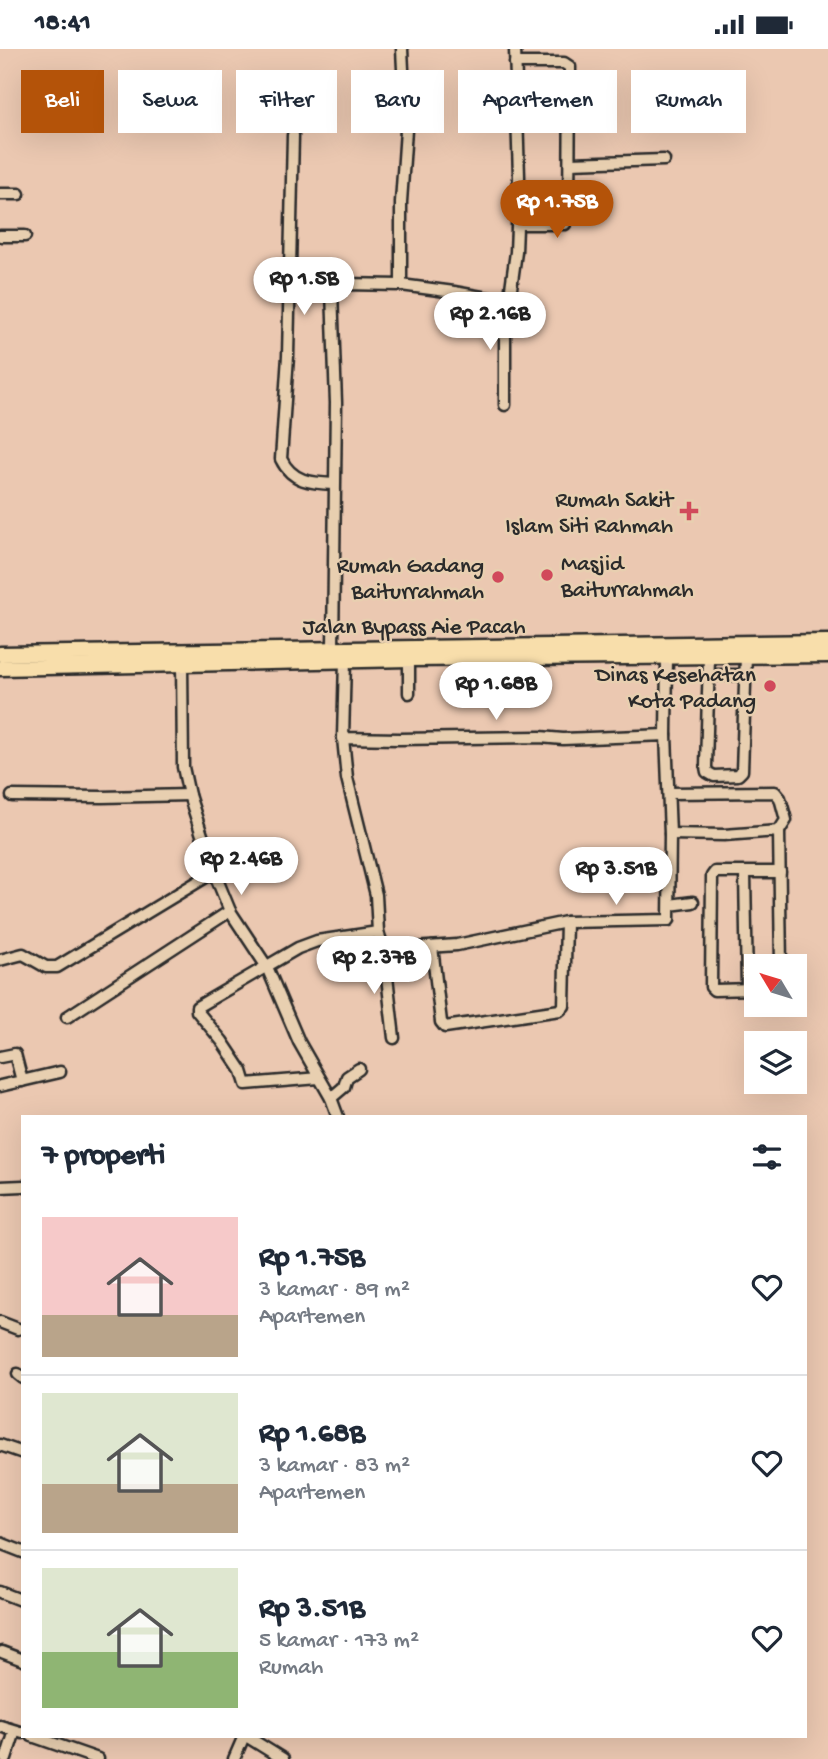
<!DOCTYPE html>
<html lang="id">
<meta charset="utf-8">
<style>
:root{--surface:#fff;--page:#f6f6f7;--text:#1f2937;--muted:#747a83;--line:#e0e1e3;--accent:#b45309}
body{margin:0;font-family:"Gochi Hand",sans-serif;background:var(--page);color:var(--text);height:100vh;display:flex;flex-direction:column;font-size:26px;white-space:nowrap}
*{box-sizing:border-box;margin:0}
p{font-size:23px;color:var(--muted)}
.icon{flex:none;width:38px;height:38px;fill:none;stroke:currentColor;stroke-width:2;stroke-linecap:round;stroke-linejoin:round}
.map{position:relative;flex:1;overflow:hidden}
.details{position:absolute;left:21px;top:1066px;width:786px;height:623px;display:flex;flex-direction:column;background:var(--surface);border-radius:0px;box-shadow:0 7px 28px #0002}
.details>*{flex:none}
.guide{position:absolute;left:21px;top:21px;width:788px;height:63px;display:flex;gap:14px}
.needle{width:46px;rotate:308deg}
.controls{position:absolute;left:744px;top:905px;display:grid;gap:14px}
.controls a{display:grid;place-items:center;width:63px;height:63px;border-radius:0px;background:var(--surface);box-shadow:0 7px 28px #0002;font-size:35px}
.price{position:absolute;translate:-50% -60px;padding:0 16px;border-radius:24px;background:#fff;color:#222;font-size:23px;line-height:46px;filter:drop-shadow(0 2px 4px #0008)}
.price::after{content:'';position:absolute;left:50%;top:42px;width:21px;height:16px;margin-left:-10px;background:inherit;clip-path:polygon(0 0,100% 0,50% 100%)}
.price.active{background:var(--accent);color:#fff}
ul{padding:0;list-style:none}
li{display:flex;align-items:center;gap:21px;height:175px;padding:0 21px}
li+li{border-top:2px solid var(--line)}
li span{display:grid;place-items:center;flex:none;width:196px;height:140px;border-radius:0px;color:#555}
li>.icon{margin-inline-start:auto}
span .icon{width:84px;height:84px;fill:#fffc;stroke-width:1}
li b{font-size:30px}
h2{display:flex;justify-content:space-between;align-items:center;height:84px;padding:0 21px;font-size:30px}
.pill{padding:0 24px;border-radius:0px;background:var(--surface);box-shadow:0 7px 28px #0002;font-size:24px;line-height:63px}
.pill.active{background:var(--accent);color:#fff}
.status{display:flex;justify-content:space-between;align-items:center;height:49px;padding:0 35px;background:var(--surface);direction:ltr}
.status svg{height:19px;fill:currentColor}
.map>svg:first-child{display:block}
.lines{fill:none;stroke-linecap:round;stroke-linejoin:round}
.minor-casing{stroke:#2b2b2b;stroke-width:15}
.highway-casing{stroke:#2b2b2b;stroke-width:19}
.minor{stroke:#e8cfb0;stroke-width:10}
.highway{stroke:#f8deab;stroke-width:14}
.poi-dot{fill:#d1495b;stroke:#e8cfb0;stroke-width:2.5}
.labels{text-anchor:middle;stroke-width:5;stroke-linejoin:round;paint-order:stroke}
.poi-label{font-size:23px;fill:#2b2b2b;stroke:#e8cfb0;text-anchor:end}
.street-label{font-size:23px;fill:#2b2b2b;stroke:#e8cfb0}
</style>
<div class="status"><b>18:41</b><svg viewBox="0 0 49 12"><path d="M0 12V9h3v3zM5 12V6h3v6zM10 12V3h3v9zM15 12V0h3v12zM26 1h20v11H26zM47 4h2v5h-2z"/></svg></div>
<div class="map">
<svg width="828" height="1710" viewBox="0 0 828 1710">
<rect width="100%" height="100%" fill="#ebc8b1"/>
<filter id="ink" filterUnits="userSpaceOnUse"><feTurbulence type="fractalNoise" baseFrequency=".0143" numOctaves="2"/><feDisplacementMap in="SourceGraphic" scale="14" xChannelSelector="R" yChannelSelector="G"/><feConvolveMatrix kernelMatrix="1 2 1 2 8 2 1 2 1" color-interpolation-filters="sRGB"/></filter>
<g filter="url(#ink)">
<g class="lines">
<g class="minor-casing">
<g id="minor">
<path d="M515 14H564L570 18 569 169 565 175H518"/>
<path d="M293 86 288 307 281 410C292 433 311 434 334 435"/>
<path d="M570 114 664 111"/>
<path d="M0 145H19"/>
<path d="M0 187H25"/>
<path d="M401 236 454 243 510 253"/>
<path d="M505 356V283L516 203 519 128 515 0"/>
<path d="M333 598 336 354 332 242 336 237 343 235 401 236V153L406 81 402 0"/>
<path d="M709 608 706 718 707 723 714 727 738 726 742 722 746 607"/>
<path d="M409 610V644"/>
<path d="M182 613 183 718 189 746 214 823 230 862 267 918 299 993 331 1049 338 1068"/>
<path d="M709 626H746"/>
<path d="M666 686 667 608"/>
<path d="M343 689 399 690 540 688 563 690 666 686 670 785 669 871 566 873 457 896 384 901 378 883 376 846 347 729 343 689 345 611"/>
<path d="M669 744 775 743 780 749 786 771 779 782"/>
<path d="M12 747 102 748 189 746"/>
<path d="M670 785 724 786 779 782 781 917"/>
<path d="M745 824 747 940"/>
<path d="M670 856 693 853"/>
<path d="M432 898 441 973 445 978 560 961 564 957 566 873"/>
<path d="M384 901 394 989"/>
<path d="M0 911 23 905 46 918H57L214 823"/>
<path d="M756 940 714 941 711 938 712 827 715 823H780"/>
<path d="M67 968 230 862"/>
<path d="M0 1008 15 1005 22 1032"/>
<path d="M319 1029 246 1035 242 1022 222 992 197 962V958L298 899 317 892 378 883"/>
<path d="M0 1037 60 1023"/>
<path d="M331 1049 344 1038 347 1028 359 1020"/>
<path d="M0 1138 23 1137"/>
<path d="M0 1273 18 1280"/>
<path d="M18 1325 23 1329"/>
<path d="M0 1396 23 1404"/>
<path d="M0 1494 23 1503"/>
<path d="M0 1543 23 1552"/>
<path d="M2 1603 23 1611"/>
<path d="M0 1677 23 1684"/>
<path d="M32 1687 98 1710"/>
<path d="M246 1687 283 1710"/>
<path d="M6 1710 15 1682"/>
<path d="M234 1710 244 1687"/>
</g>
</g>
<g class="highway-casing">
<g id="highway">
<path d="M0 605 828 593"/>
<path d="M0 619 409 610 828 606"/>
</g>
</g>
<use href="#minor" class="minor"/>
<use href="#highway" class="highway"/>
</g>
</g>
<g class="poi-dot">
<path d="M685.5 451.5h7v7h7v7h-7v7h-7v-7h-7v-7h7z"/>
<circle cx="547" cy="526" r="7"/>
<circle cx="498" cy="528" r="7"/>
<circle cx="770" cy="637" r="7"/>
</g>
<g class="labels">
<g class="poi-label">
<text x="673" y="457">Rumah Sakit<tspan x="673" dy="26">Islam Siti Rahmah</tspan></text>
<text x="561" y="521" text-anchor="start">Masjid<tspan x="561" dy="26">Baiturrahmah</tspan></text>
<text x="484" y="523">Rumah Gadang<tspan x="484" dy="26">Baiturrahmah</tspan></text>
<text x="756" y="632">Dinas Kesehatan<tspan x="756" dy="26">Kota Padang</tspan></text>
</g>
<g class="street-label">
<text x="414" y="584">Jalan Bypass Aie Pacah</text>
</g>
</g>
</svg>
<div class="controls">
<a><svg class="needle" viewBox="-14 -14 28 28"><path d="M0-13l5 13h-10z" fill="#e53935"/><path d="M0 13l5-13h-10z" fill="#747a83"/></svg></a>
<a><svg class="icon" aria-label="layers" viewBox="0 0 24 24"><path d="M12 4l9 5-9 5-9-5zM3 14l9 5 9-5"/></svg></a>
</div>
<b class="price active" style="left:557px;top:191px">Rp 1.75B</b>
<b class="price" style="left:304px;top:268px">Rp 1.5B</b>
<b class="price" style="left:490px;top:303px">Rp 2.16B</b>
<b class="price" style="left:496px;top:673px">Rp 1.68B</b>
<b class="price" style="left:241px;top:848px">Rp 2.46B</b>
<b class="price" style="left:616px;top:858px">Rp 3.51B</b>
<b class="price" style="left:374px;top:947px">Rp 2.37B</b>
<div class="guide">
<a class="pill active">Beli</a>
<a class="pill">Sewa</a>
<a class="pill">Filter</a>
<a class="pill">Baru</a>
<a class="pill">Apartemen</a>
<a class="pill">Rumah</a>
</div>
<section class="details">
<h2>7 properti<svg class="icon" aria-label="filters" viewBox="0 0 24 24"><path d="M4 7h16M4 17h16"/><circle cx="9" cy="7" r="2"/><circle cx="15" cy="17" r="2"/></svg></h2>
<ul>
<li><span style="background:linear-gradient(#f6c9c9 70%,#b9a48a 0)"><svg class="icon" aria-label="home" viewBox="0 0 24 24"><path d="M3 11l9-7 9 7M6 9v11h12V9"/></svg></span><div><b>Rp 1.75B</b><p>3 kamar · 89 m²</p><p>Apartemen</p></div><svg class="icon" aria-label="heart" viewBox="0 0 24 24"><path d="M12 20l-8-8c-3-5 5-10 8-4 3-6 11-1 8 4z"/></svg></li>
<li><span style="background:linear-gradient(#dfe7d0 65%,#b9a48a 0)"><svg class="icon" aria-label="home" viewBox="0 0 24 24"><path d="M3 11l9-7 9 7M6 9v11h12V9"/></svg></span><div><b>Rp 1.68B</b><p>3 kamar · 83 m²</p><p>Apartemen</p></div><svg class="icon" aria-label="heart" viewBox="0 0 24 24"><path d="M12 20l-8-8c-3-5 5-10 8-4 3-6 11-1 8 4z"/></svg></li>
<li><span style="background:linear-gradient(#dfe7d0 60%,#8fb573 0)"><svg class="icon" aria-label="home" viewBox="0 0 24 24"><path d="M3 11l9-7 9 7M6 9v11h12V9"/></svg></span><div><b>Rp 3.51B</b><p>5 kamar · 173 m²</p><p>Rumah</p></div><svg class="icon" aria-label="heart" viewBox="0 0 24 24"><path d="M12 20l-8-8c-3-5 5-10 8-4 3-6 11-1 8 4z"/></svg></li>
</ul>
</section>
</div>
